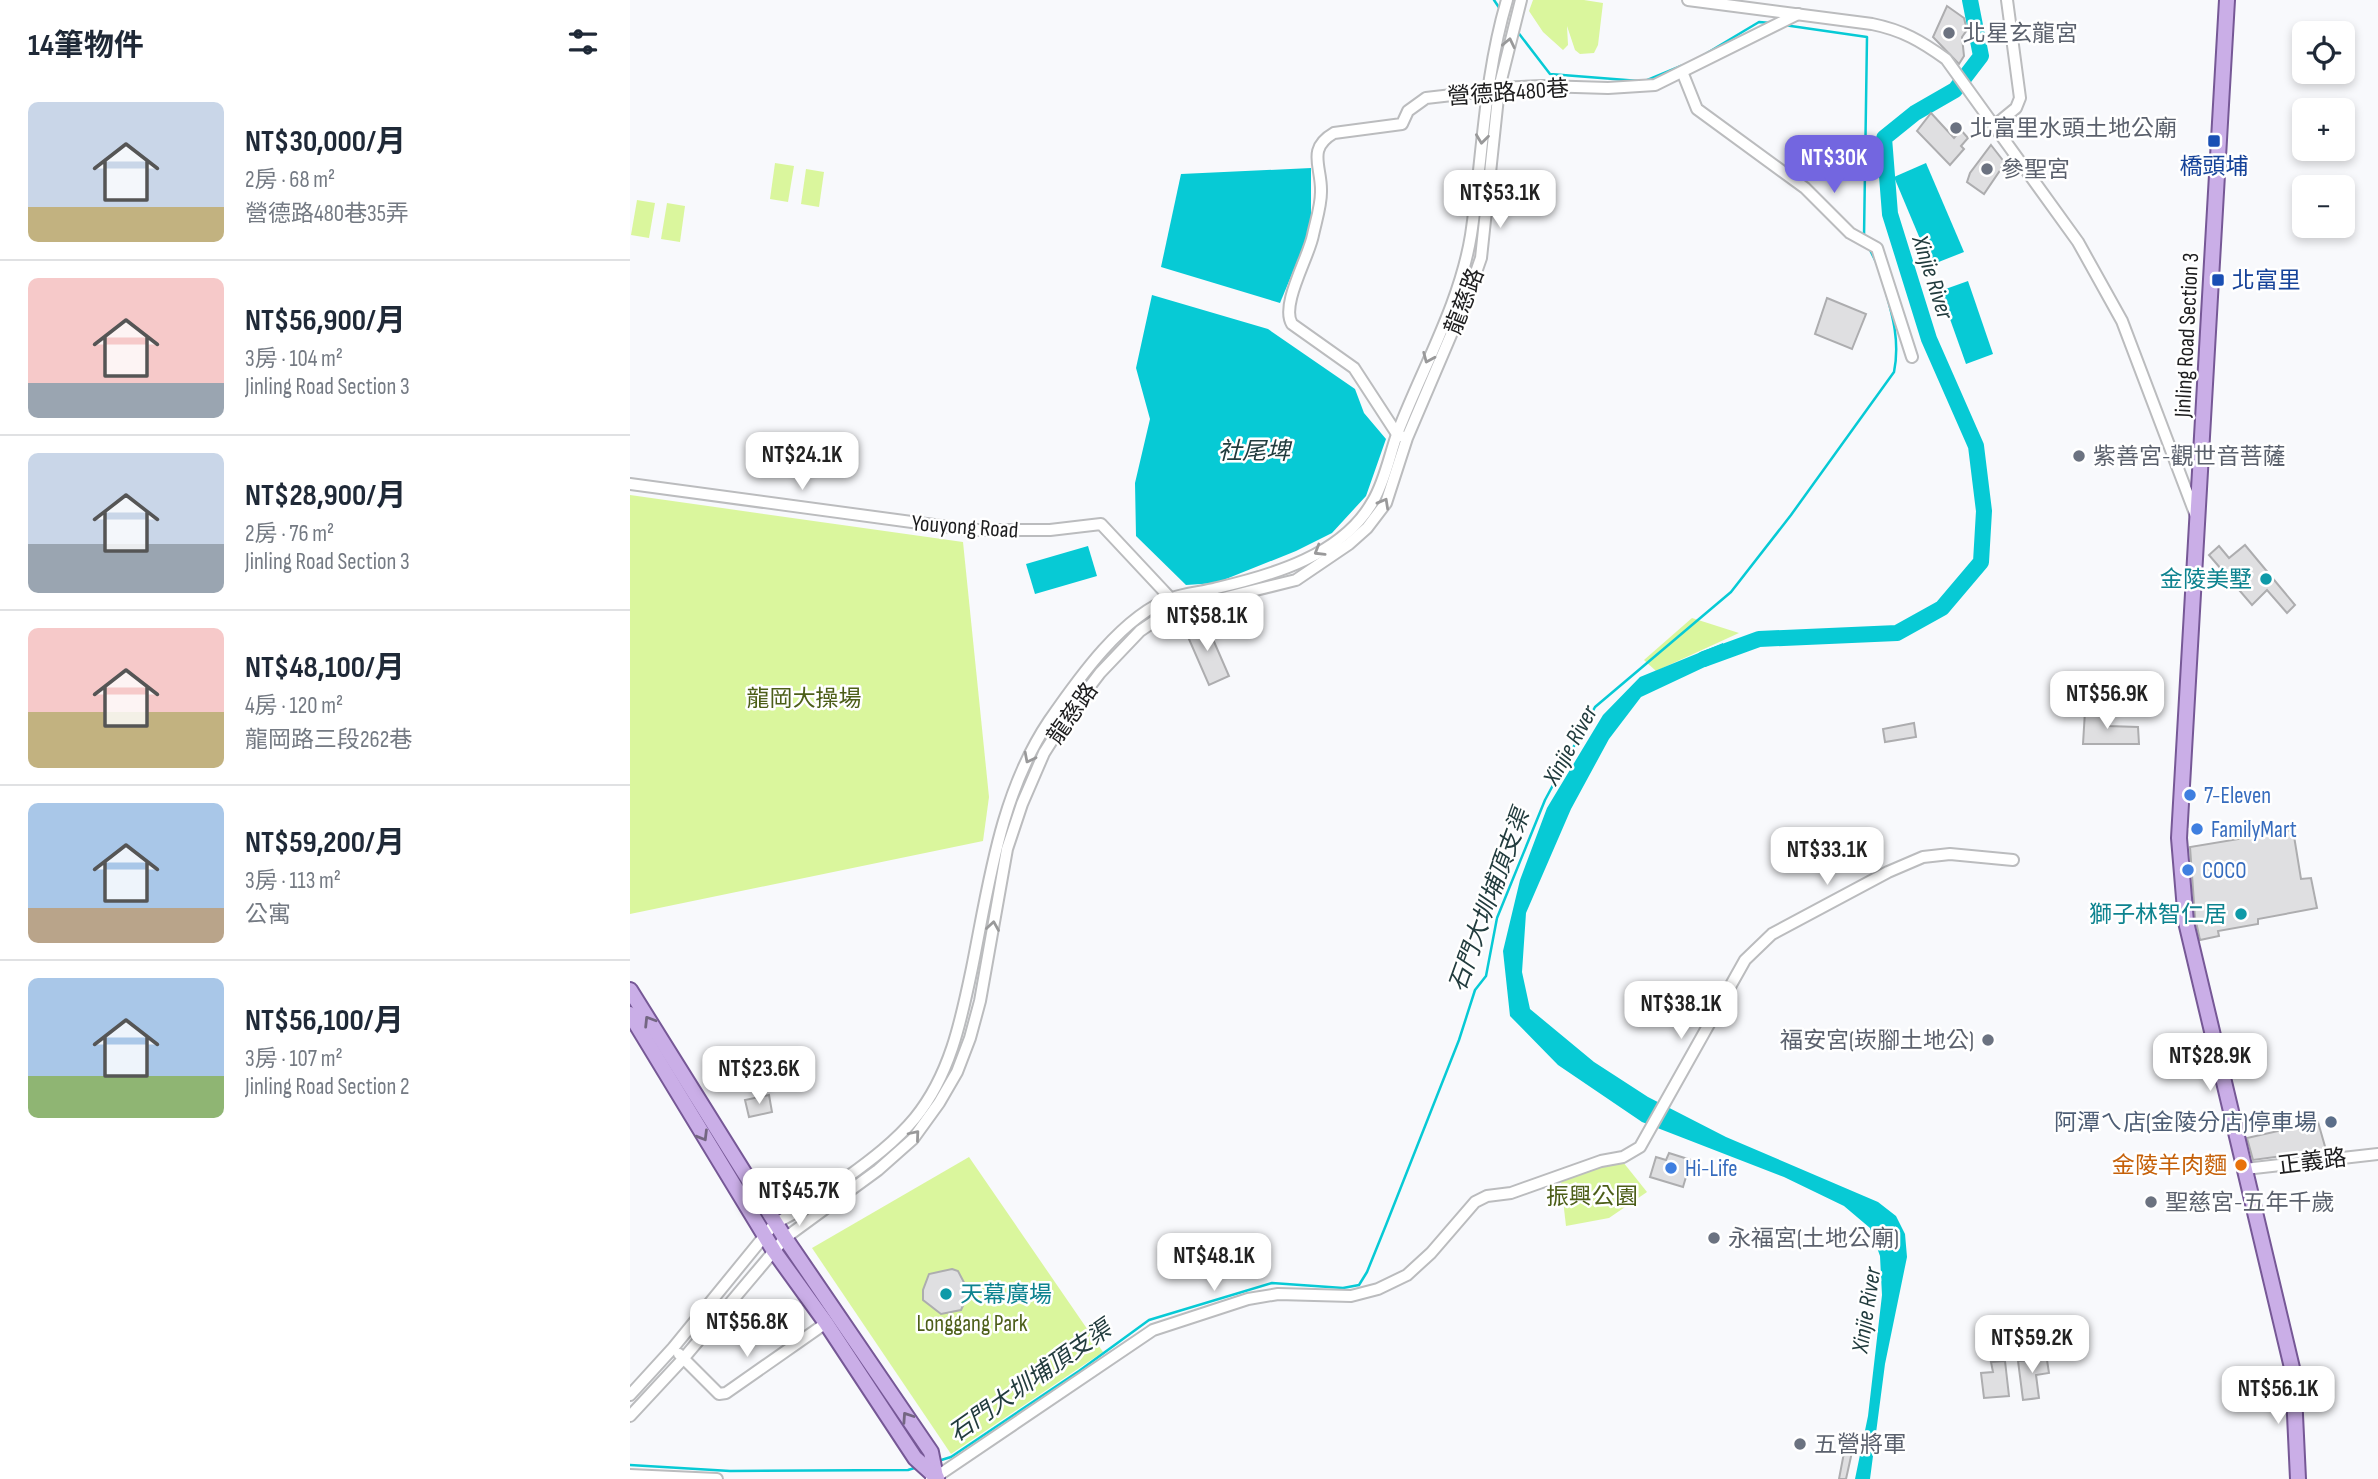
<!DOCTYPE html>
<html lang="zh-TW">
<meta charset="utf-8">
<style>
:root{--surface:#fff;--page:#f2f2f3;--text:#1f2937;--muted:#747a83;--line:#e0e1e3;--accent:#7366e0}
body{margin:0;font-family:"Sofia Sans Condensed","Noto Sans TC",sans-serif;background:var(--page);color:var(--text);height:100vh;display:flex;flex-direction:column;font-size:26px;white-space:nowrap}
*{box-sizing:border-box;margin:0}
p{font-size:23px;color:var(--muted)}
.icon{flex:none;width:38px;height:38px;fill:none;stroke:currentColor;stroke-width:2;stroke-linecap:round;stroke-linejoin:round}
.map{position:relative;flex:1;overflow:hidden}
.drawer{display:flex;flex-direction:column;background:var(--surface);width:630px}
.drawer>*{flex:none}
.fabs{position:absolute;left:1662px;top:21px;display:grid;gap:14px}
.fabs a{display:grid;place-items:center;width:63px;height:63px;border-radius:10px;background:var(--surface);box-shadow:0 4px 10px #0003;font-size:35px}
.price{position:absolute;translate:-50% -60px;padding:0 16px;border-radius:14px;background:#fff;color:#222;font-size:23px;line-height:46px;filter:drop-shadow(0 2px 4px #0008)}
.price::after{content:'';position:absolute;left:50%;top:42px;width:21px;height:16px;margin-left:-10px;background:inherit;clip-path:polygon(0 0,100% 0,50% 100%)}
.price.active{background:var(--accent);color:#fff}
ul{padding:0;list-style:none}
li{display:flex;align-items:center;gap:21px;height:175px;padding:0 28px}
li+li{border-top:2px solid var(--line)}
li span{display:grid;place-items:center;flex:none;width:196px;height:140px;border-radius:10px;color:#555}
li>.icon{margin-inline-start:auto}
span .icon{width:84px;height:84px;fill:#fffc;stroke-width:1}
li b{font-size:30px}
h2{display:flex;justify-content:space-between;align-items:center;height:84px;padding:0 28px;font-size:30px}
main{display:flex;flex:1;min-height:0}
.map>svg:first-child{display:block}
.green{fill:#daf69d}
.water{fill:#07cad5}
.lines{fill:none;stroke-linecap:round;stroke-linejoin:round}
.stream{stroke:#07cad5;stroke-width:2.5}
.river{stroke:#07cad5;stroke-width:16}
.building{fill:#dfdfe1;stroke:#adadaf;stroke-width:2}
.minor-casing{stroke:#bbbcbe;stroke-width:14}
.major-casing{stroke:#765896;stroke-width:18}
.minor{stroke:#fff;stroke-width:10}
.major{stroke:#caaee7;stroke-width:14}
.oneway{stroke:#99999a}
.oneway2{stroke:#746682}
.worship-dot{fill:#6b7280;stroke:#fff;stroke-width:2.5}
.transit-dot{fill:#1a4fb4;stroke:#fff;stroke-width:2.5}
.culture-dot{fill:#0f9aa8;stroke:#fff;stroke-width:2.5}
.shop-dot{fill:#3f7fe0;stroke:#fff;stroke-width:2.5}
.service-dot{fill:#5c6f8a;stroke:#fff;stroke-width:2.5}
.food-dot{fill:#e8710a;stroke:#fff;stroke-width:2.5}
.labels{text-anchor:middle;stroke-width:5;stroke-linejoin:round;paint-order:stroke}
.worship-label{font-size:23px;fill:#5b616d;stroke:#fff;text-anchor:start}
.street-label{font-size:23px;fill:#1d1d1e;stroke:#fff}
.transit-label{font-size:23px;fill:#164399;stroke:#fff}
.culture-label{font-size:23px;fill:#0d838f;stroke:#fff;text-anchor:end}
.park-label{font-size:23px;fill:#4c5e18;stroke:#fff}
.shop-label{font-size:23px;fill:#366cbe;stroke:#fff;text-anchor:start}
.service-label{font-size:23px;fill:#4e5e75;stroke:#fff;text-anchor:end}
.food-label{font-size:23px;fill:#c56008;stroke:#fff;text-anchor:end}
.water-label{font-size:24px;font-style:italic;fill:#223c3e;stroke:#fff}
</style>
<main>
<section class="drawer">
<h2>14筆物件<svg class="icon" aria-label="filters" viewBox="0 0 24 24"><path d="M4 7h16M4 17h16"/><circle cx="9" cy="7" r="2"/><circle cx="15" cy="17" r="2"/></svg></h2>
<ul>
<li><span style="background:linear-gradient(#c9d6e8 75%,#c2b280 0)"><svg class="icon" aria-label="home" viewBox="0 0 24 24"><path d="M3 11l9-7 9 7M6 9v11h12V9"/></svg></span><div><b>NT$30,000/月</b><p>2房 · 68 m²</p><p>營德路480巷35弄</p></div></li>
<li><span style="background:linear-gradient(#f6c9c9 75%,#9aa5b1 0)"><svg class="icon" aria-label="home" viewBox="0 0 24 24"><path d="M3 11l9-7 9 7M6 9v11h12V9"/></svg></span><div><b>NT$56,900/月</b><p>3房 · 104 m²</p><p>Jinling Road Section 3</p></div></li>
<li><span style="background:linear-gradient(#c9d6e8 65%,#9aa5b1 0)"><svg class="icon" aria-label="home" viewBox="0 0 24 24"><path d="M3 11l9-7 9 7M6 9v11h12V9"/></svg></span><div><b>NT$28,900/月</b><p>2房 · 76 m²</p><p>Jinling Road Section 3</p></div></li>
<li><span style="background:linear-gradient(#f6c9c9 60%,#c2b280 0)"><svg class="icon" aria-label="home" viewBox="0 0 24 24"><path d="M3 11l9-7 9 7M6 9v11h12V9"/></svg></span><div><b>NT$48,100/月</b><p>4房 · 120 m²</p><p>龍岡路三段262巷</p></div></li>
<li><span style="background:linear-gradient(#a9c7e8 75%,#b9a48a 0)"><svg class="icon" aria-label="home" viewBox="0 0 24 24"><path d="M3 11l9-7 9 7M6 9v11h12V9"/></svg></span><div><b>NT$59,200/月</b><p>3房 · 113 m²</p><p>公寓</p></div></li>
<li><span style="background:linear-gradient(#a9c7e8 70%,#8fb573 0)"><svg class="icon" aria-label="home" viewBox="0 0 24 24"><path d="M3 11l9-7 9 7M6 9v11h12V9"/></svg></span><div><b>NT$56,100/月</b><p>3房 · 107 m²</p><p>Jinling Road Section 2</p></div></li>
</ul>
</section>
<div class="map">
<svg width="1748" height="1479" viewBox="0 0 1748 1479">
<rect width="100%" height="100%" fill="#f8f9fc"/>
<g class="green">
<path d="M903 0H954L973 3 968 45 964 53 950 54 945 50 937 26 938 45 933 50 913 32 899 11Z"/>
<path d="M145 163 164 166 158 202 140 199Z"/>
<path d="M176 169 194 172 189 207 171 204Z"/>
<path d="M7 200 25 203 19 238 1 235Z"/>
<path d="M37 203 55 206 50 242 31 239Z"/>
<path d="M0 495 333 542 359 797 353 841 0 914Z"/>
<path d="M1062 618 1109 633 1026 671 1014 660Z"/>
<path d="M339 1157 473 1352 321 1454 182 1248Z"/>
<path d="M986 1162H993L1017 1192 979 1218 936 1226 931 1183 934 1177Z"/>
</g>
<g class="water">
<path d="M1296 163 1334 252 1301 265 1264 177Z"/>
<path d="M681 168V228L650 303 531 267 551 174Z"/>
<path d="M1338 281 1363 354 1336 364 1310 291Z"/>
<path d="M522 295 638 329 725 389 734 413 756 439 736 496 702 533 666 551 586 583 556 585 506 536 505 483 520 419 506 368Z"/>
<path d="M458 546 467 576 405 594 396 564Z"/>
<path d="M1093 643 1094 658 1011 697 979 739 941 809 896 913 892 972 900 1009 964 1062 1018 1097 1096 1137 1248 1202 1266 1216 1275 1234 1277 1257 1255 1364 1240 1479H1225L1238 1416 1252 1295 1250 1256 1240 1228 1214 1206 1154 1177 1012 1122 928 1065 880 1016 873 951 890 880 917 808 973 715 1010 677Z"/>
</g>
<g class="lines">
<g class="stream">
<path d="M864 0 870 9"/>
<path d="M1154 25 1237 37 1234 237"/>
<path d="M887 31 920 74 1009 81"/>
<path d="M1067 59 1129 22 1141 23"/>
<path d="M1015 81 1051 66"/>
<path d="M1240 250 1246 262"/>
<path d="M308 1461 321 1457 449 1371 519 1320 642 1283 713 1288 729 1285 737 1272 756 1225 829 1040 845 990 856 976 867 918 915 800 965 707 1101 592 1161 515 1264 372C1270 342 1263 317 1255 289"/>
<path d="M0 1465 100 1471 278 1470 288 1467"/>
</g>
<path class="river" d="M1074 659 1129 639 1267 633 1312 608 1351 562 1354 511 1346 446 1299 339 1260 214 1254 138 1285 113 1325 90 1351 56 1340 0"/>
</g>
<g class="building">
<path d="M1317 6 1334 18 1337 30 1332 37 1334 56 1329 64 1303 37Z"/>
<path d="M1301 113 1324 138 1331 130 1338 138 1331 146 1334 149 1320 165 1287 131Z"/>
<path d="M1361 145 1375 163 1354 194 1337 182 1340 173Z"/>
<path d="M1197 298 1236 314 1222 349 1185 334Z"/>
<path d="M1615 545 1665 605 1657 613 1637 590 1622 605 1579 555 1589 546 1599 558Z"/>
<path d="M575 621 599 676 579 685 555 630Z"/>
<path d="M1455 711H1478V726L1508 727 1509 744H1453Z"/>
<path d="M1284 723 1286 737 1255 742 1253 729Z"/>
<path d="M1663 830 1671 879 1681 878 1687 908 1628 919V924L1588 931 1589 936 1570 940 1565 917 1560 847Z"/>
<path d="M139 1095 142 1112 119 1117 115 1100Z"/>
<path d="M1688 1122 1696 1150 1623 1160 1617 1138Z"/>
<path d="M1039 1153 1061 1160 1053 1187 1020 1177 1026 1157 1036 1160Z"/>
<path d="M322 1269 328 1271 339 1292 331 1310 311 1314 293 1300V1290L299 1274Z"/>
<path d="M1400 1353H1409L1417 1360 1419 1373 1406 1375 1409 1398 1393 1400 1388 1361 1400 1360Z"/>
<path d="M1375 1361 1379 1396 1354 1398 1351 1373 1363 1372 1361 1362Z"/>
<path d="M1216 1442 1224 1443 1216 1479H1209Z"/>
</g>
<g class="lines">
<g class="minor-casing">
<g id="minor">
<path d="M1058 0 1242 24C1272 30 1291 41 1316 59L1448 242 1492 321 1566 516"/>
<path d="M1053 74 1067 109 1175 188 1220 233 1247 248 1282 357"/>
<path d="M1364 126 1386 108 1390 98 1377 0"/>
<path d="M771 436 767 434 724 368 662 324C650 305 679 257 683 235 686 221 691 206 691 192 692 167 676 149 704 133L772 124 778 111 796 98 857 91 869 88 913 86 978 88 1025 85 1168 14"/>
<path d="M0 484 341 530H420L471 524 544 602"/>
<path d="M1615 1169 1748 1154"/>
<path d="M49 1354 89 1394 96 1393 196 1323"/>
<path d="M0 1395 43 1348 145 1223C171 1211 193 1195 216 1178 241 1160 266 1141 285 1118 320 1075 331 1021 342 968 359 884 370 794 419 721 448 679 493 615 542 598 556 593 573 592 587 588 643 575 713 555 743 501 756 479 760 452 769 429 794 365 830 303 841 235 853 156 854 77 877 0"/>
<path d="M0 1416 53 1359 155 1238 248 1170 283 1139 309 1103 327 1072 340 1038 350 1001 377 849 392 804 414 753 438 715 470 673 510 631 532 616 581 601 666 580 719 544 737 528 756 503 777 438 838 295 851 258 869 88 891 0"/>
<path d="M0 1475 87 1479"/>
<path d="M301 1479 306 1477 523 1330 618 1299 648 1294 721 1296 748 1289 777 1275 801 1253 845 1202 857 1196 881 1193 971 1161 993 1157 1010 1147 1115 960 1142 934 1258 872 1293 857 1320 854 1383 860"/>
</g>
</g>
<g class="major-casing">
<g id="major">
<path d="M1597 0 1549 838 1556 922 1663 1372 1668 1479"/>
<path d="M0 990 155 1238 301 1452 306 1477"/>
<path d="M0 1014 144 1251 196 1323 285 1458 307 1478"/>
</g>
</g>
<use href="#minor" class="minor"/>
<use href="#major" class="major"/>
</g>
<defs><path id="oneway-chevron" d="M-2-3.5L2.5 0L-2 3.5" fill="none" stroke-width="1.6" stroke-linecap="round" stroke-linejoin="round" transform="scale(1.75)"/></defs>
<g class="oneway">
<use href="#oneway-chevron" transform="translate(879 43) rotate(-78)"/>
<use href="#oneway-chevron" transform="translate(852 139) rotate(97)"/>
<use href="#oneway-chevron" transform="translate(798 358) rotate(113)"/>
<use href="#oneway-chevron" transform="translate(754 503) rotate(-61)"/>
<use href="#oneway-chevron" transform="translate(689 551) rotate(149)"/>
<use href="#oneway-chevron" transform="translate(399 758) rotate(117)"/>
<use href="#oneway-chevron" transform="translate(363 926) rotate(-81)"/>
<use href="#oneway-chevron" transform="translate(285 1135) rotate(-50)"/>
</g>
<g class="oneway2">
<use href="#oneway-chevron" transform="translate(19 1021) rotate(-122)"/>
<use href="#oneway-chevron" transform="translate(73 1136) rotate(59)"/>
<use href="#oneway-chevron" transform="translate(277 1417) rotate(-124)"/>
</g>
<g class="worship-dot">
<circle cx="1319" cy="33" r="7"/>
<circle cx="1326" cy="128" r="7"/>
<circle cx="1357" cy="169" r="7"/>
<circle cx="1449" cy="456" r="7"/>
<circle cx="1358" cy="1040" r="7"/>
<circle cx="1521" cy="1202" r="7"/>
<circle cx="1084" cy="1238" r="7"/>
<circle cx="1170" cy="1444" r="7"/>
</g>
<g class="transit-dot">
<rect x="1577" y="134" width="14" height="14" rx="3.5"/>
<rect x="1581" y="273" width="14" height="14" rx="3.5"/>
</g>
<g class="culture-dot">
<circle cx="1636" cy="579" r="7"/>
<circle cx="1611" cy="914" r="7"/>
<circle cx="316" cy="1294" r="7"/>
</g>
<g class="shop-dot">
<circle cx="1560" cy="795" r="7"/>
<circle cx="1567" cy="829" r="7"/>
<circle cx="1558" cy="870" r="7"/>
<circle cx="1041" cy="1168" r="7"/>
</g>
<circle class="service-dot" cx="1701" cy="1122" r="7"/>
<circle class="food-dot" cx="1611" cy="1165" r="7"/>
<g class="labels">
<g class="worship-label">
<text x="1333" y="41">北星玄龍宮</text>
<text x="1340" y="136">北富里水頭土地公廟</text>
<text x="1371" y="177">參聖宮</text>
<text x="1463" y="464">紫善宮-觀世音菩薩</text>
<text x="1344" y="1048" text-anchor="end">福安宮(崁腳土地公)</text>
<text x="1535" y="1210">聖慈宮-五年千歲</text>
<text x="1098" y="1246">永福宮(土地公廟)</text>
<text x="1184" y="1452">五營將軍</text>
</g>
<g class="street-label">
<text transform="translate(878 92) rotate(-4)" y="8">營德路480巷</text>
<text transform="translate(834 301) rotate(-69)" y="8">龍慈路</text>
<text transform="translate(1556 335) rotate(-87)" y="8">Jinling Road Section 3</text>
<text transform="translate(335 526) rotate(4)" y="8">Youyong Road</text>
<text transform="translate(442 713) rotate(-55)" y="8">龍慈路</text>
<text transform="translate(1682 1161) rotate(-7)" y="8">正義路</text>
</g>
<g class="transit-label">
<text x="1584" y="174">橋頭埔</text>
<text x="1602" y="288" text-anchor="start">北富里</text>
</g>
<g class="culture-label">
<text x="1622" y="587">金陵美墅</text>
<text x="1597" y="922">獅子林智仁居</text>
<text x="330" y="1302" text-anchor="start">天幕廣場</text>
</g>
<g class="park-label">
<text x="174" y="706">龍岡大操場</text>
<text x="962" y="1204">振興公園</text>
<text x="342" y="1331">Longgang Park</text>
</g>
<g class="shop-label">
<text x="1574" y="803">7-Eleven</text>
<text x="1581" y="837">FamilyMart</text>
<text x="1572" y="878">COCO</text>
<text x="1055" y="1176">Hi-Life</text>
</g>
<g class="service-label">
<text x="1687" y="1130">阿潭ㄟ店(金陵分店)停車場</text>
</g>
<g class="food-label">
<text x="1597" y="1173">金陵羊肉麵</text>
</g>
<g class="water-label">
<text transform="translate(1303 277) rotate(72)" y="8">Xinjie River</text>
<text x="624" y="459">社尾埤</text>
<text transform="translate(940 745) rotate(-61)" y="8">Xinjie River</text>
<text transform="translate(859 900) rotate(-70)" y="8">石門大圳埔頂支渠</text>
<text transform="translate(1236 1310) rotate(-81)" y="8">Xinjie River</text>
<text transform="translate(400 1381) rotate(-35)" y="8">石門大圳埔頂支渠</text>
</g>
</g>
</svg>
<div class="fabs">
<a><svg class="icon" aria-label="locate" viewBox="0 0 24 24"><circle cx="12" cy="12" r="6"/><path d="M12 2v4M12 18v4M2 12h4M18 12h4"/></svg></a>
<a>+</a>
<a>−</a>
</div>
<b class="price active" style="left:1204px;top:195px">NT$30K</b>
<b class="price" style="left:870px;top:230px">NT$53.1K</b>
<b class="price" style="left:172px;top:492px">NT$24.1K</b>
<b class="price" style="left:577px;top:653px">NT$58.1K</b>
<b class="price" style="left:1477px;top:731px">NT$56.9K</b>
<b class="price" style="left:1197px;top:887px">NT$33.1K</b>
<b class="price" style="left:1051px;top:1041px">NT$38.1K</b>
<b class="price" style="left:1580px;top:1093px">NT$28.9K</b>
<b class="price" style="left:129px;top:1106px">NT$23.6K</b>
<b class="price" style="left:169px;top:1228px">NT$45.7K</b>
<b class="price" style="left:584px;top:1293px">NT$48.1K</b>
<b class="price" style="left:117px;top:1359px">NT$56.8K</b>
<b class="price" style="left:1402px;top:1375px">NT$59.2K</b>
<b class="price" style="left:1648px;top:1426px">NT$56.1K</b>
</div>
</main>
